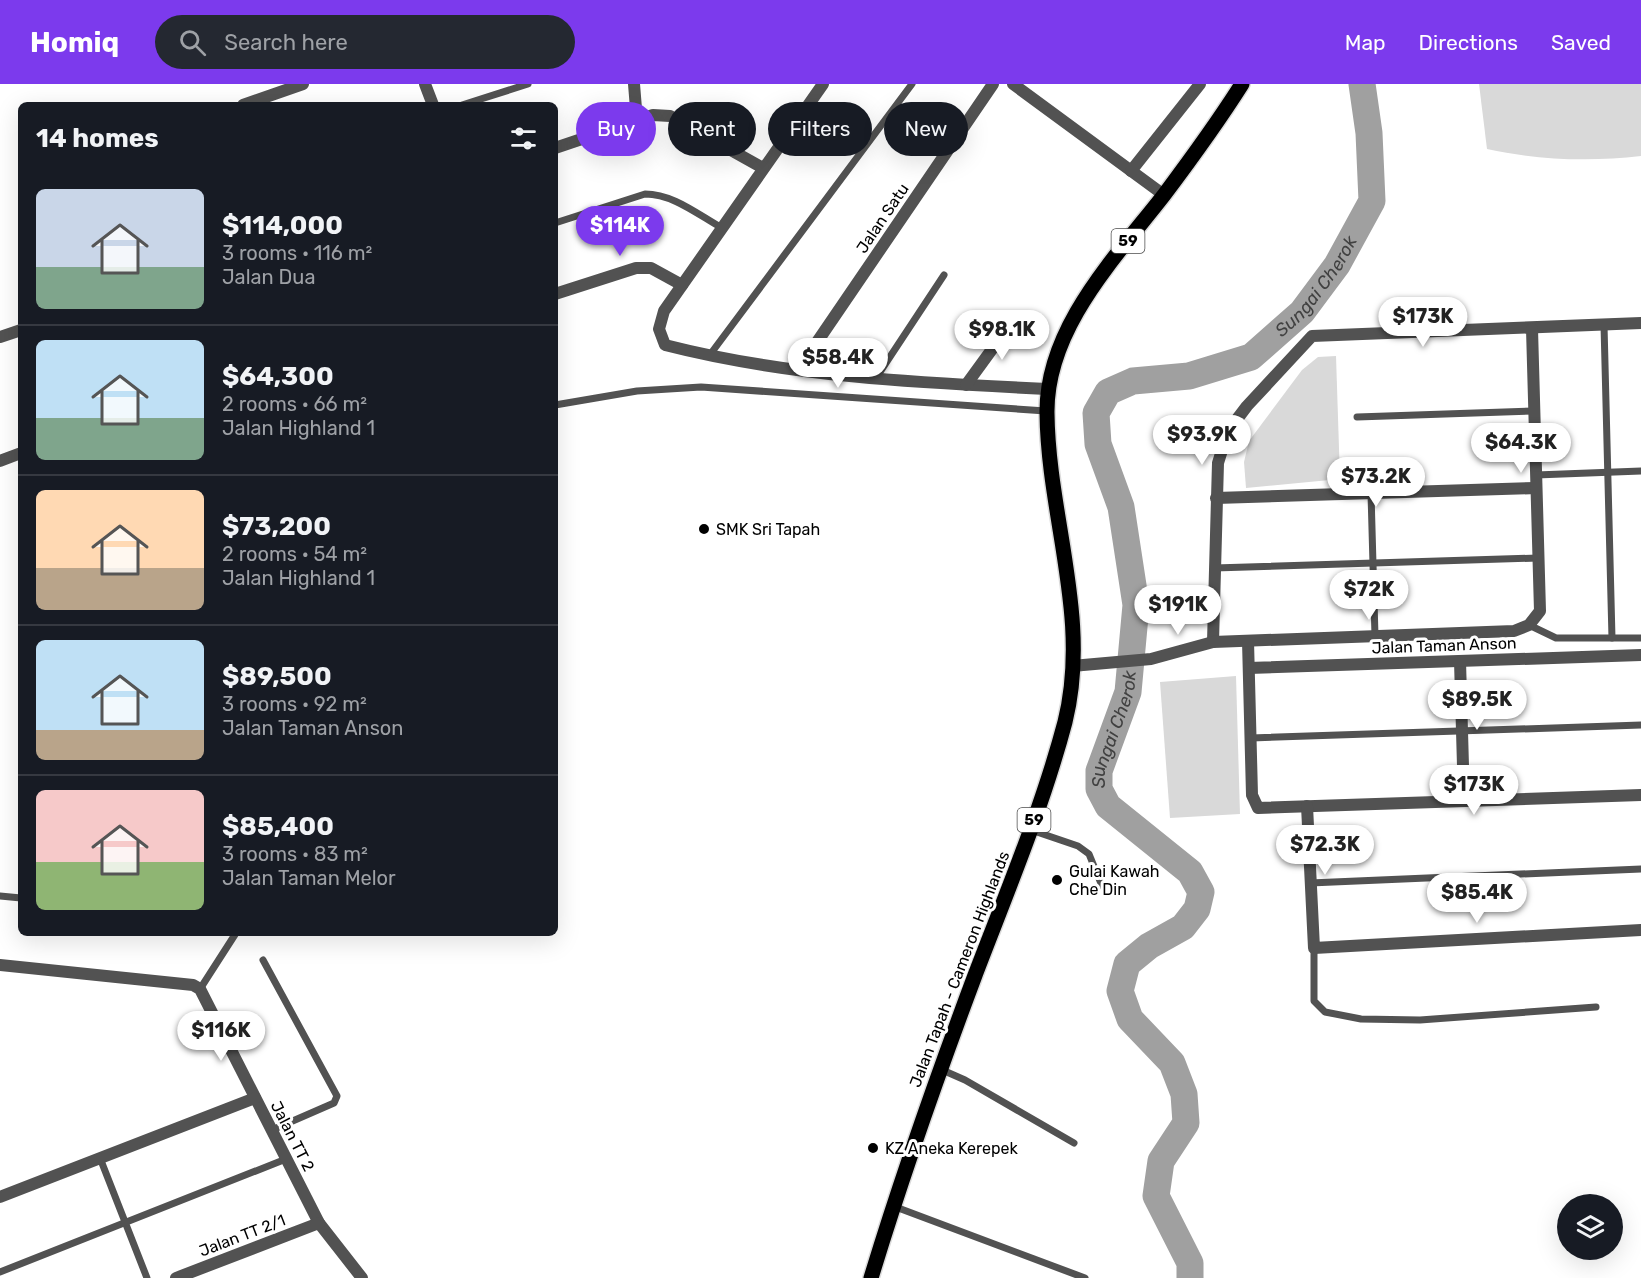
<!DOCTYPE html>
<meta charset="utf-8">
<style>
:root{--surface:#171b24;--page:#242831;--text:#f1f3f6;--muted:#9ea1a6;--line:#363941;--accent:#7c3aed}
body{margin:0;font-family:Rubik,sans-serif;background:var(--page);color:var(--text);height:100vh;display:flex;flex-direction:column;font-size:22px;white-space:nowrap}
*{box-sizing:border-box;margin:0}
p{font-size:20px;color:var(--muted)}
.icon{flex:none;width:33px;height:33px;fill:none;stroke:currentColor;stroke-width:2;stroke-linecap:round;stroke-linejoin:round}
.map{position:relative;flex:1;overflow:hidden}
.sheet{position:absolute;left:18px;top:18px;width:540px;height:834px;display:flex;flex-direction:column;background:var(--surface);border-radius:9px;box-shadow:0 6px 24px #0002}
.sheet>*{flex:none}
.hud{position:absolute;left:576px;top:18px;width:570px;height:54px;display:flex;gap:12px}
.tools{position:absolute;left:1557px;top:1110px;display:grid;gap:12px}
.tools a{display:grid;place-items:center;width:66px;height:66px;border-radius:50%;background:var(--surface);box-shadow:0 6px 24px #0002;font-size:30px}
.price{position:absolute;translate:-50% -51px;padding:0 14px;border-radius:21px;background:#fff;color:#222;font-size:20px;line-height:39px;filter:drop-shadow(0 2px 3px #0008)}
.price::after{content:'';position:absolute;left:50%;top:36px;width:18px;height:14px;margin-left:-9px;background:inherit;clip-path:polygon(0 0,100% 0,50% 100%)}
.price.selected{background:var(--accent);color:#fff}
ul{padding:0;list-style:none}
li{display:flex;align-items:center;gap:18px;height:150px;padding:0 18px}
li+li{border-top:2px solid var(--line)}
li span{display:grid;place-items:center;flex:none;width:168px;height:120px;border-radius:9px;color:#555}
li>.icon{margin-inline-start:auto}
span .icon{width:72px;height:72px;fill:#fffc;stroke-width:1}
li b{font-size:26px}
h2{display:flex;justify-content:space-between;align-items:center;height:72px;padding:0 18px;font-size:26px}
.pill{padding:0 21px;border-radius:27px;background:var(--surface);box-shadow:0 6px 24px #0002;font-size:21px;line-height:54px}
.pill.selected{background:var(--accent);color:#fff}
header{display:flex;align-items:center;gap:36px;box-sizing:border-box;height:84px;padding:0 30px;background:var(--accent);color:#fff}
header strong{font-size:28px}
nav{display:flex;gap:33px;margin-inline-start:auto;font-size:21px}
.search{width:420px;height:54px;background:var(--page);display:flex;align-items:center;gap:15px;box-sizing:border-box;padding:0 21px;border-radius:33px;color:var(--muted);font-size:22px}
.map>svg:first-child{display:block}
.green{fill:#d9d9d9}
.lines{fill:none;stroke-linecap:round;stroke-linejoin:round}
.river{stroke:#a0a0a0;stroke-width:27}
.primary-casing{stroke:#dbdbdb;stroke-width:18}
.service{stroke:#525252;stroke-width:7}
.minor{stroke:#525252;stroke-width:12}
.primary{stroke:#000;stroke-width:15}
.poi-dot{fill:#000;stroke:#fff;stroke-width:2}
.labels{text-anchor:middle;stroke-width:6;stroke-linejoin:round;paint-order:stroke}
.shield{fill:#fff;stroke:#4c4c4c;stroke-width:1.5}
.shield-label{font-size:15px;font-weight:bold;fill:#000}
.street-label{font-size:16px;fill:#000;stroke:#fff}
.poi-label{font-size:16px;fill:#000;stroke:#fff;text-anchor:start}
.water-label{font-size:18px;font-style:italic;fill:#414141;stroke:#fff}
</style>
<header>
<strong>Homiq</strong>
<div class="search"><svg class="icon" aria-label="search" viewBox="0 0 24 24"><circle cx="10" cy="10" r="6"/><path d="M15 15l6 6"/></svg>Search here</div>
<nav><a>Map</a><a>Directions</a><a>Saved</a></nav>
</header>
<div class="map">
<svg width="1641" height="1194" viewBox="0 0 1641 1194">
<rect width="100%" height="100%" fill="#fff"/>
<g class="green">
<path d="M1479 0H1641V72C1589 78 1538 76 1487 65Z"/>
<path d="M1336 272 1340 395 1246 404 1244 378 1249 357 1302 286 1318 273Z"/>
<path d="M1236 592 1240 730 1170 734 1160 598Z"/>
</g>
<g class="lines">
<path class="river" id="s1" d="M1190 1194V1179L1156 1112 1161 1077 1186 1039 1184 1010 1172 979 1130 935 1120 907 1127 880 1149 862 1183 843 1197 825 1201 808 1190 788 1108 722 1099 705V687L1128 608 1136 521 1121 423 1098 360 1096 329 1108 308 1133 297 1189 292 1251 273 1302 228 1337 181 1372 117 1369 49 1362 0"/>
<g class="primary-casing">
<path id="primary" d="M871 1194C902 1092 937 993 974 894 1006 810 1042 725 1065 638 1091 534 1048 433 1047 329 1046 244 1115 174 1164 111 1191 75 1218 38 1242 0"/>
</g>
<g class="service">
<path d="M462 21 528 0"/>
<path d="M555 139 645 110C673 110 697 130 722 144"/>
<path d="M1604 241 1612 554"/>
<path d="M709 272 912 0"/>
<path d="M876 294 944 191"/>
<path d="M555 321 637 307 701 303 1046 327"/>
<path d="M1357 333 1534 327"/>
<path d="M1536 391 1641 387"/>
<path d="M1371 409 1375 552"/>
<path d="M1214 484 1538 474"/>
<path d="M1529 541 1556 554H1641"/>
<path d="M1251 654 1641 641"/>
<path d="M1031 746 1078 762 1089 770 1102 802"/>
<path d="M1310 799 1641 785"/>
<path d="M0 812 21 814"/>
<path d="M1314 864V917L1325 928 1361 935 1420 936 1596 923"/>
<path d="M263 876 337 1012 334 1019 272 1046"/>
<path d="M200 905 236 849"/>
<path d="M940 985 965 996 1074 1059"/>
<path d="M100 1074 147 1194"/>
<path d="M893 1122 1085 1194"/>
<path d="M0 1188 286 1075"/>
</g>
<g class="minor">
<path d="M425 0 433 21"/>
<path d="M634 0 637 37"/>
<path d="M823 0 664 227 659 245 665 261C790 293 921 299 1049 305"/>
<path d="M1013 0 1164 111"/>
<path d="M243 21 303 0"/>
<path d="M555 64 653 31 670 32 763 84"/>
<path d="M1131 87 1200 0"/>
<path d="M555 210 636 184H651L682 201"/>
<path d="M0 253 21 246"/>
<path d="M798 286 993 0"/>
<path d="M966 301 1014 235"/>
<path d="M0 377 21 369"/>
<path d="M1216 414 1536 404"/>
<path d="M1248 557 1252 711 1258 724 1641 711"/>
<path d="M1213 558 1218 379 1228 347 1247 322 1312 252 1641 239"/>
<path d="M1460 577 1464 717"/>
<path d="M1072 582 1151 575 1213 558 1514 547 1529 541 1540 527 1532 245"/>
<path d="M1249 584 1641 571"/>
<path d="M1307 722 1314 864 1641 846"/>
<path d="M0 881 193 901 200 905 319 1139 362 1194"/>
<path d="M0 1113 255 1014"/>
<path d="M176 1194 319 1139"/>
</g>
<use href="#primary" class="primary"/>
</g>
<g class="poi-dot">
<circle cx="704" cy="445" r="6"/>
<circle cx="1057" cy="796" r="6"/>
<circle cx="873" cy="1064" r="6"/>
</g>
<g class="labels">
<g class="shield">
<rect x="1111.5" y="145" width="33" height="24" rx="4.5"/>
<rect x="1017.5" y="724" width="33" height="24" rx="4.5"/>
</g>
<g class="shield-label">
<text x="1128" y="162">59</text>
<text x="1034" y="741">59</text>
</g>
<g class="street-label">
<text transform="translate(882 134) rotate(-56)" y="6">Jalan Satu</text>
<text transform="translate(1444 561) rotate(-2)" y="6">Jalan Taman Anson</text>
<text transform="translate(959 885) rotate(-69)" y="6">Jalan Tapah - Cameron Highlands</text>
<text transform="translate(293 1052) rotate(63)" y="6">Jalan TT 2</text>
<text transform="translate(242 1151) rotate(-21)" y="6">Jalan TT 2/1</text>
</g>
<g class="poi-label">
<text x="716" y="451">SMK Sri Tapah</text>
<text x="1069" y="793">Gulai Kawah<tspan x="1069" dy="18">Che Din</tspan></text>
<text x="885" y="1070">KZ Aneka Kerepek</text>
</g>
<g class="water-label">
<text dy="6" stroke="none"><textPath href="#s1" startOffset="1263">Sungai Cherok</textPath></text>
<text dy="6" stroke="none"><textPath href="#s1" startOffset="669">Sungai Cherok</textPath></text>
</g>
</g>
</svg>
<div class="tools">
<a><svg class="icon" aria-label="layers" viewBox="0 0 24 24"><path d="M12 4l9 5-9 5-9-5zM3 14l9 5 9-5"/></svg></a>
</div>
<b class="price selected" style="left:620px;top:173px">$114K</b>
<b class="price" style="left:1423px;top:264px">$173K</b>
<b class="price" style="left:1002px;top:277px">$98.1K</b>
<b class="price" style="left:838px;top:305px">$58.4K</b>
<b class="price" style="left:1202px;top:382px">$93.9K</b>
<b class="price" style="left:1521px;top:390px">$64.3K</b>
<b class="price" style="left:1376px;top:424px">$73.2K</b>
<b class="price" style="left:1369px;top:537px">$72K</b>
<b class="price" style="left:1178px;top:552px">$191K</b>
<b class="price" style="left:1477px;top:647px">$89.5K</b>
<b class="price" style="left:1474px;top:732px">$173K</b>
<b class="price" style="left:1325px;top:792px">$72.3K</b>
<b class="price" style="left:1477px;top:840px">$85.4K</b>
<b class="price" style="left:221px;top:978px">$116K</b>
<div class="hud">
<a class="pill selected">Buy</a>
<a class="pill">Rent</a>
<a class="pill">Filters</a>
<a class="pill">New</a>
</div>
<section class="sheet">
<h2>14 homes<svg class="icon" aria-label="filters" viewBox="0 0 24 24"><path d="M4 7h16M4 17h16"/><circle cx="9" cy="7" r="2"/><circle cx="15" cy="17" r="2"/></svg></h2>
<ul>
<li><span style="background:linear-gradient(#c9d6e8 65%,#7fa58c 0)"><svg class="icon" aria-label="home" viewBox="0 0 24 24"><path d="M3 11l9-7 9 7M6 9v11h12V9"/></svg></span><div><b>$114,000</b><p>3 rooms · 116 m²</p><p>Jalan Dua</p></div></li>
<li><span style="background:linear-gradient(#bfe0f5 65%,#7fa58c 0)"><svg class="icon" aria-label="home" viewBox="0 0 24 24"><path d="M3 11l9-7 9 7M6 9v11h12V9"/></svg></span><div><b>$64,300</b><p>2 rooms · 66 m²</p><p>Jalan Highland 1</p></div></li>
<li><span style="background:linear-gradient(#ffd9b3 65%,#b9a48a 0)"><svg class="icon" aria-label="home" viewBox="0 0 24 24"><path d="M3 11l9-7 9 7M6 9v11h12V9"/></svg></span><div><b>$73,200</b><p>2 rooms · 54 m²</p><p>Jalan Highland 1</p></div></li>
<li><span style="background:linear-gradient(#bfe0f5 75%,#b9a48a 0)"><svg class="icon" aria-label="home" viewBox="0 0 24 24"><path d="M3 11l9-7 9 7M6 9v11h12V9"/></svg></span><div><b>$89,500</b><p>3 rooms · 92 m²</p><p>Jalan Taman Anson</p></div></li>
<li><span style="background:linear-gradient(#f6c9c9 60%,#8fb573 0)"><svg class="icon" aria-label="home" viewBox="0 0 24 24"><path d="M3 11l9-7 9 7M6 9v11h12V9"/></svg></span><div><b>$85,400</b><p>3 rooms · 83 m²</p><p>Jalan Taman Melor</p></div></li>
</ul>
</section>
</div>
